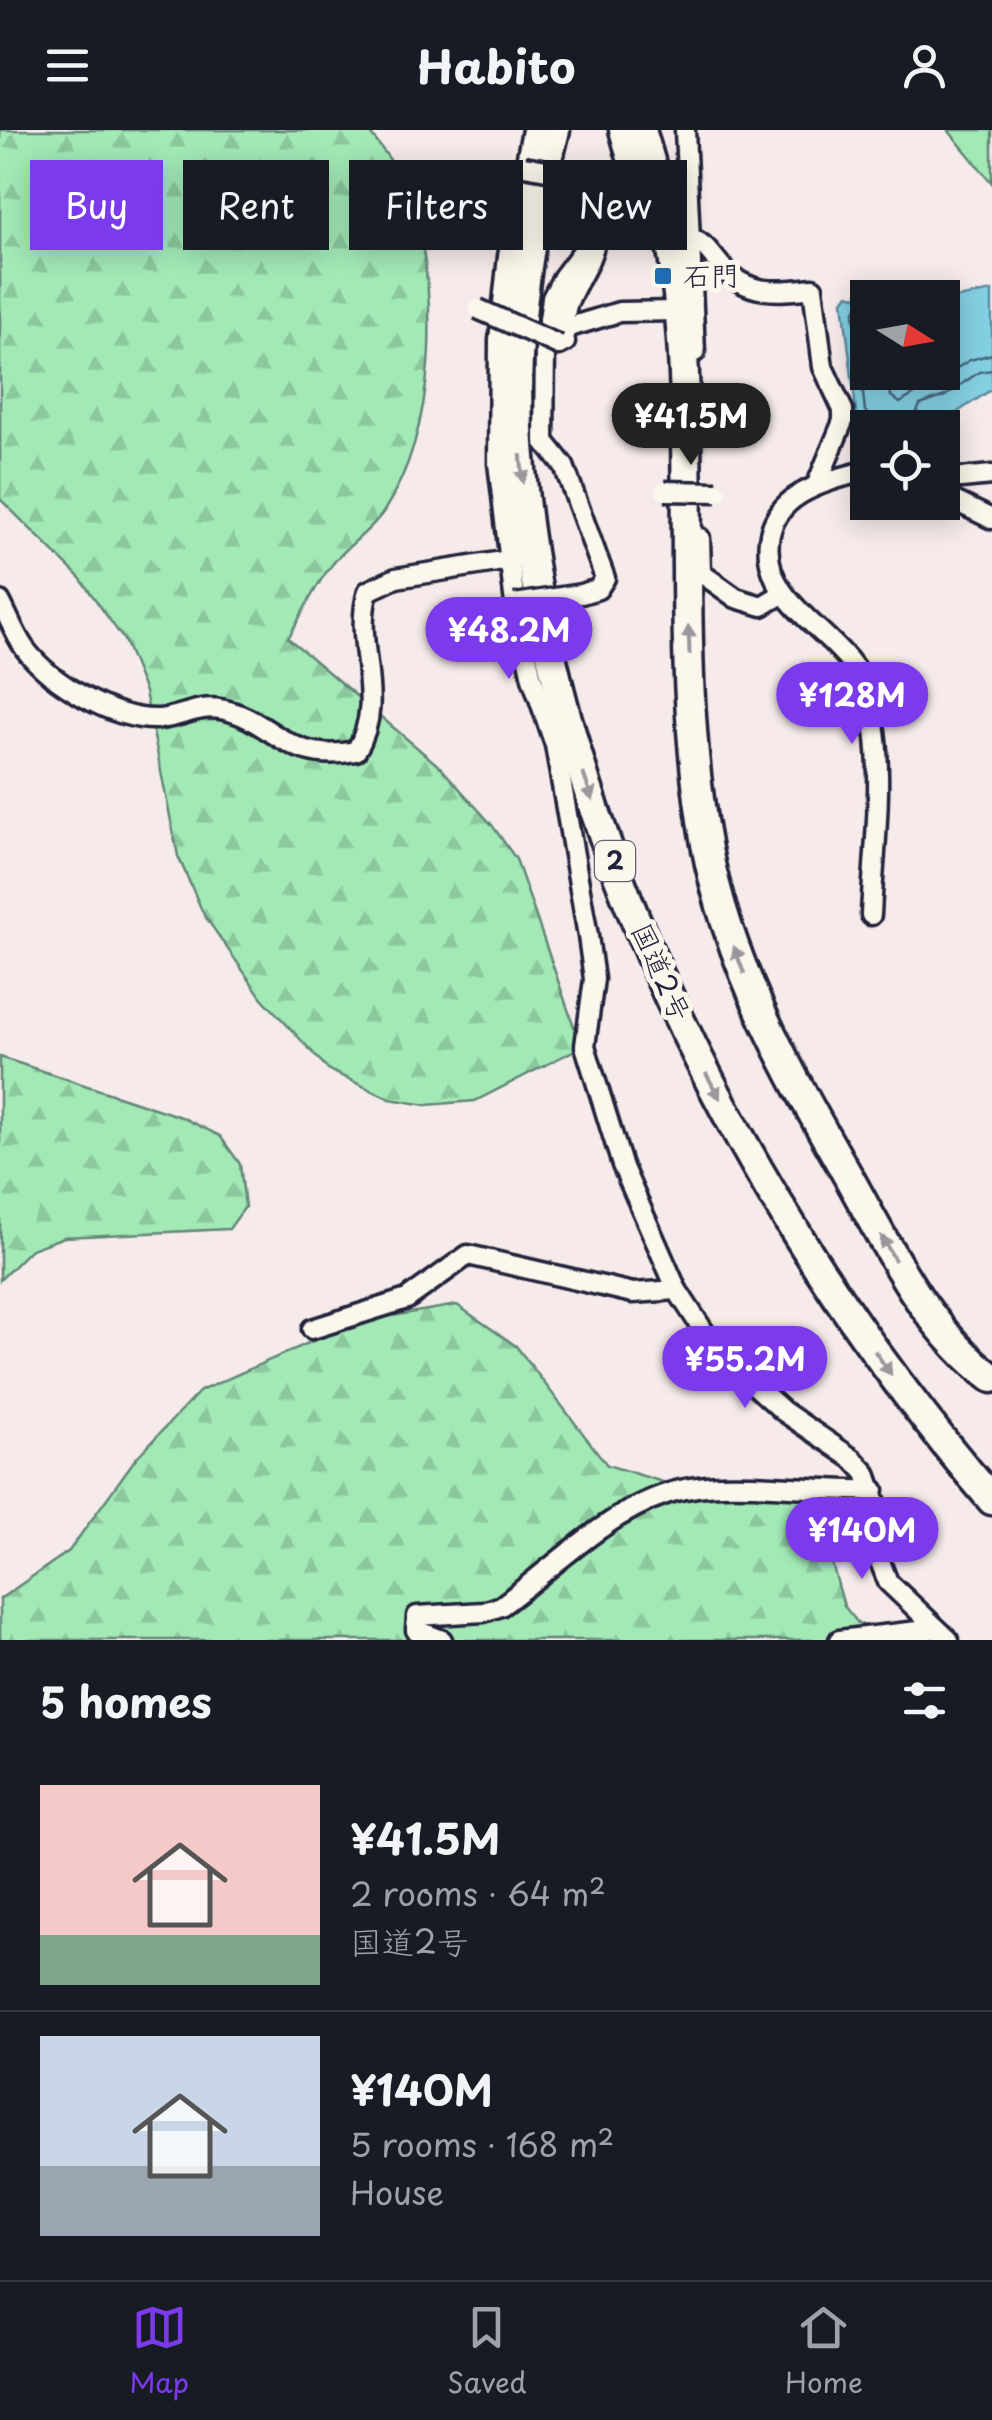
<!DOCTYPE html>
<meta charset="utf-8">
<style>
:root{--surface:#171b24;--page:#20242c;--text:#f1f3f6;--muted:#9ea1a6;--line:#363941;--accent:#7c3aed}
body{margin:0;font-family:"Playpen Sans","Klee One",sans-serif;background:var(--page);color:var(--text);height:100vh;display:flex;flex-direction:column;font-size:38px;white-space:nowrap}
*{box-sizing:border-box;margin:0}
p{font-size:32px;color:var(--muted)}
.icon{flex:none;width:55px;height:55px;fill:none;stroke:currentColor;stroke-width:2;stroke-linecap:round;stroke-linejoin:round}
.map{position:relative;height:1510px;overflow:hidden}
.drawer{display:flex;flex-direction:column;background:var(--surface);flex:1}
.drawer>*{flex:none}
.top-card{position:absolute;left:30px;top:30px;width:932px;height:90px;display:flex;gap:20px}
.needle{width:65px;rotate:101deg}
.fabs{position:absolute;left:850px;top:150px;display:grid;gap:20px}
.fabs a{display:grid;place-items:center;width:110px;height:110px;border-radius:0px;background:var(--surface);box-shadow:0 5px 25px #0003;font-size:50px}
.price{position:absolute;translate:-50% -85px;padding:0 22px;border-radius:35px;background:var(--accent);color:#fff;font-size:32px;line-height:65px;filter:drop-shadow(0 2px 5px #0008)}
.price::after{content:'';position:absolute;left:50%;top:60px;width:30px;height:22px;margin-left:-15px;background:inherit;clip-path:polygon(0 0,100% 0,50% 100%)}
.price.current{background:#222;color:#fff}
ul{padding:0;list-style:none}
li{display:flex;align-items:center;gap:30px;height:250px;padding:0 40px}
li+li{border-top:2px solid var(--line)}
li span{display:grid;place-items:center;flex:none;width:280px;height:200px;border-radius:0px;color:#555}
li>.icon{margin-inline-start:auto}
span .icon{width:120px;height:120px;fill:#fffc;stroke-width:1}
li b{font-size:42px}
h2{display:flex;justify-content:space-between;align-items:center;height:120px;padding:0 40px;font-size:42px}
.tag{padding:0 35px;border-radius:0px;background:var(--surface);box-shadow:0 5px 25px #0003;font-size:35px;line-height:90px}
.tag.current{background:var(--accent);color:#fff}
header{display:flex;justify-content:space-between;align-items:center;height:130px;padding:0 40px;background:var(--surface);font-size:45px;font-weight:700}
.tab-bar{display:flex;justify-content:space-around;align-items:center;height:140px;border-top:2px solid var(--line);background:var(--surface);font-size:28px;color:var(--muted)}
.tab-bar a{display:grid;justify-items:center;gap:5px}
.tab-bar .current{color:var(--accent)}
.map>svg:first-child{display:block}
.forest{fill:url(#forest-firs);stroke:#628678;stroke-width:2.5}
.water{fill:#84d0e3;stroke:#5d8aa0;stroke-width:2.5}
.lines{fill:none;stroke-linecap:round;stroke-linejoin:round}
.shore{stroke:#49687e;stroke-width:2.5}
.minor-casing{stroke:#22223b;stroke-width:25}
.highway-casing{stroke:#22223b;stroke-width:35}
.minor{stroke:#fbf7ec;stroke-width:18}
.highway{stroke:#fbf7ec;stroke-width:28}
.minor-bridge-casing{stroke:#22223b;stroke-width:25;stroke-linecap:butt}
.minor-bridge{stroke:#fbf7ec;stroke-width:18}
.oneway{fill:#99979c}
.poi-dot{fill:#1f6fb2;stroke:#fbf7ec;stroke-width:4}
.labels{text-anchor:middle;stroke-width:10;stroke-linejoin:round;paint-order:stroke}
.shield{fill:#fbf7ec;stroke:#636270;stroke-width:2.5}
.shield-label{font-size:25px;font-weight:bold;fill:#22223b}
.poi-label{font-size:28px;fill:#22223b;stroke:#fbf7ec;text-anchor:start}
.street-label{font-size:28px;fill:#22223b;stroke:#fbf7ec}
</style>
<header><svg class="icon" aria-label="menu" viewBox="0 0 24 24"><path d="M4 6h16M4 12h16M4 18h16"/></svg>Habito<svg class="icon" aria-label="person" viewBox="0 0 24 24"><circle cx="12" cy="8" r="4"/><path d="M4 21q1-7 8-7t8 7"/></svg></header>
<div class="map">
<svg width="992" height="1510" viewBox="0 0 992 1510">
<defs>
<pattern id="forest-firs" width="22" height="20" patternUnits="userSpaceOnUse" patternTransform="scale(2.5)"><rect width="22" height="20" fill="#a2e9b6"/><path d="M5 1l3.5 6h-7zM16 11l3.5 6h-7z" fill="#8bc89d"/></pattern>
</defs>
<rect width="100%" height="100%" fill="#f6ebea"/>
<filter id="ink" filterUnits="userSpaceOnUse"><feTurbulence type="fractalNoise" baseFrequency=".01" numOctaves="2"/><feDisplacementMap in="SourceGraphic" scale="20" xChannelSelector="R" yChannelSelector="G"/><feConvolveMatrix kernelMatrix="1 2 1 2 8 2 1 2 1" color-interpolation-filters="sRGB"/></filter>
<g filter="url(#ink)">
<g class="forest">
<path d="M0 0H368C383 21 405 46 412 71 439 167 438 296 384 381 370 402 346 416 331 436 314 457 302 485 288 508L441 638 492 695 516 729 581 917 475 971 426 975 390 969 329 940 262 868 204 785 178 726 145 562 124 510 80 448 0 369Z"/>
<path d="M948 0H992V53Z"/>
<path d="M0 927 181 987 220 1006 240 1034 245 1077 229 1099 64 1107 31 1119 0 1150Z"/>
<path d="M457 1175 516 1216 607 1335 666 1353 794 1359 820 1391 844 1476 858 1493 895 1510H0V1469L69 1421 136 1328 200 1261 356 1192Z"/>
</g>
<path class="water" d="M992 161V259L944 291 870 295 857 289 843 171 848 164 867 169 868 242H942L943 171Z"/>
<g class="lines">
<g class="shore">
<path d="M868 178 857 177 854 183 865 281 878 298"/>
<path d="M888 242 891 266 900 273 970 230 992 224"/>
<path d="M910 298 920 275 945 266 979 242 992 240"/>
</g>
<g class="minor-casing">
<g id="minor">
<path d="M532 0 508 126 499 210 498 333 515 474 532 548 555 615 588 806 594 849 585 916 622 1035 677 1160 716 1220 783 1281 853 1329 866 1343 878 1379 879 1429 888 1452 949 1510"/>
<path d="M619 0 634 53"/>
<path d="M685 0 695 222"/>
<path d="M569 44 563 76 584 117"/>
<path d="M693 109C707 115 712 126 722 137 748 166 778 162 813 158L823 237 843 280V291L817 354"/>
<path d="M563 199 619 182 679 181"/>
<path d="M559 215 565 212C557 163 589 150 596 107"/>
<path d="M868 340C829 351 775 361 769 410 761 480 850 503 868 565 887 634 874 714 871 785"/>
<path d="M942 344 961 348 992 345"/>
<path d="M942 365 992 389"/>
<path d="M700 408 701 443 736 468 762 476 782 464"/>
<path d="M581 464 598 459 605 448 564 336 544 311 545 218 552 168 563 147 639 47"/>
<path d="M0 471C8 486 15 505 25 519 51 553 114 591 159 589 179 588 199 575 220 579 273 588 284 635 356 621 388 569 352 517 368 461L396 448 509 430"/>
<path d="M312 1199 407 1169 468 1125 633 1163 677 1160"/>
<path d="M442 1510 416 1500 417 1486 484 1482 501 1476C552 1439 605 1384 666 1364 726 1344 810 1363 874 1360"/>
<path d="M839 1510 936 1499"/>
</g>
</g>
<g class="highway-casing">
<g id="highway">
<path d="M555 0C530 97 513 198 518 298 539 680 746 1085 992 1370"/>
<path d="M641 0C655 48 670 97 676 147 699 335 672 527 706 714 728 834 788 941 848 1046 888 1117 925 1198 992 1248"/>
</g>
</g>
<use href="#minor" class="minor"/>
<use href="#highway" class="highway"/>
<g class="minor-bridge-casing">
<g id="minor-bridge">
<path d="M524 36 569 44"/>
<path d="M478 179 559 215"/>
<path d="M665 361 717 362"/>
<path d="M515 474 581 464"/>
</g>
</g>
<use href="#minor-bridge" class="minor-bridge"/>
</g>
<defs><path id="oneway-solid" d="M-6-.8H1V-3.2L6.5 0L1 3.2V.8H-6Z" transform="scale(2.5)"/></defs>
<g class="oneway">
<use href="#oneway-solid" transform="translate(522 339) rotate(85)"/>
<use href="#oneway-solid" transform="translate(689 510) rotate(-92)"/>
<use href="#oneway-solid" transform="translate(588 657) rotate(71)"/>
<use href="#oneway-solid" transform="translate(739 830) rotate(-111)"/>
<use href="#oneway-solid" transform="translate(713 956) rotate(61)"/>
<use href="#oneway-solid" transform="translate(888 1118) rotate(-119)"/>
<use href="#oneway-solid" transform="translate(883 1233) rotate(55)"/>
</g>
</g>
<rect class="poi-dot" x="653" y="136" width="20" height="20" rx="5"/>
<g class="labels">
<rect class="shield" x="595" y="711" width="40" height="40" rx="8"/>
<g class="shield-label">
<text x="615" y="740">2</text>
</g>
<g class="poi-label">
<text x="683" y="156">石門</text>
</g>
<g class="street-label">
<text transform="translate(661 842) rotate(66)" y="10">国道2号</text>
</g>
</g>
</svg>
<div class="fabs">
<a><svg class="needle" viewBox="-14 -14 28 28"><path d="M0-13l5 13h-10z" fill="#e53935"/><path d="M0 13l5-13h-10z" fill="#9ea1a6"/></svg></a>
<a><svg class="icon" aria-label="locate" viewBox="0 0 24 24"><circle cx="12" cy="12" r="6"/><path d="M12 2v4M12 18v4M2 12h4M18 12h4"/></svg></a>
</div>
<b class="price current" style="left:691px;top:338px">¥41.5M</b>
<b class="price" style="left:509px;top:552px">¥48.2M</b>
<b class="price" style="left:852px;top:617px">¥128M</b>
<b class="price" style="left:745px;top:1281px">¥55.2M</b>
<b class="price" style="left:862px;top:1452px">¥140M</b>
<div class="top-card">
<a class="tag current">Buy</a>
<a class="tag">Rent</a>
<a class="tag">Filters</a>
<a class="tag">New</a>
</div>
</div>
<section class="drawer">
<h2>5 homes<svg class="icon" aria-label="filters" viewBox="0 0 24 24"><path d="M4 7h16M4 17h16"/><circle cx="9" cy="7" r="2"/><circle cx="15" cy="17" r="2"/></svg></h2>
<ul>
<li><span style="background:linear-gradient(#f6c9c9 75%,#7fa58c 0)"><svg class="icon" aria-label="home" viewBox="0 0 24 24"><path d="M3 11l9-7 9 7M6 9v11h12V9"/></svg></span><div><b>¥41.5M</b><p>2 rooms · 64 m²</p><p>国道2号</p></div></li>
<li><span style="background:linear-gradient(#c9d6e8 65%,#9aa5b1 0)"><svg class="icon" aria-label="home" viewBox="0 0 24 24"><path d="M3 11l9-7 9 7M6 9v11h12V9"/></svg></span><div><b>¥140M</b><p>5 rooms · 168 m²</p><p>House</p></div></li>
</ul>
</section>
<nav class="tab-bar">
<a class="current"><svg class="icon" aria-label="map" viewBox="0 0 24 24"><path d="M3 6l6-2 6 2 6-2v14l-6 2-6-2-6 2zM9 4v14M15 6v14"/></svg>Map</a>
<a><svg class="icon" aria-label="saved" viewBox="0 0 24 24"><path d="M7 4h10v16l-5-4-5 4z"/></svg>Saved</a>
<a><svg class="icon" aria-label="home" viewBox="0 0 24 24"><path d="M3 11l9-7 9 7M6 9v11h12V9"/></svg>Home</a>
</nav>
